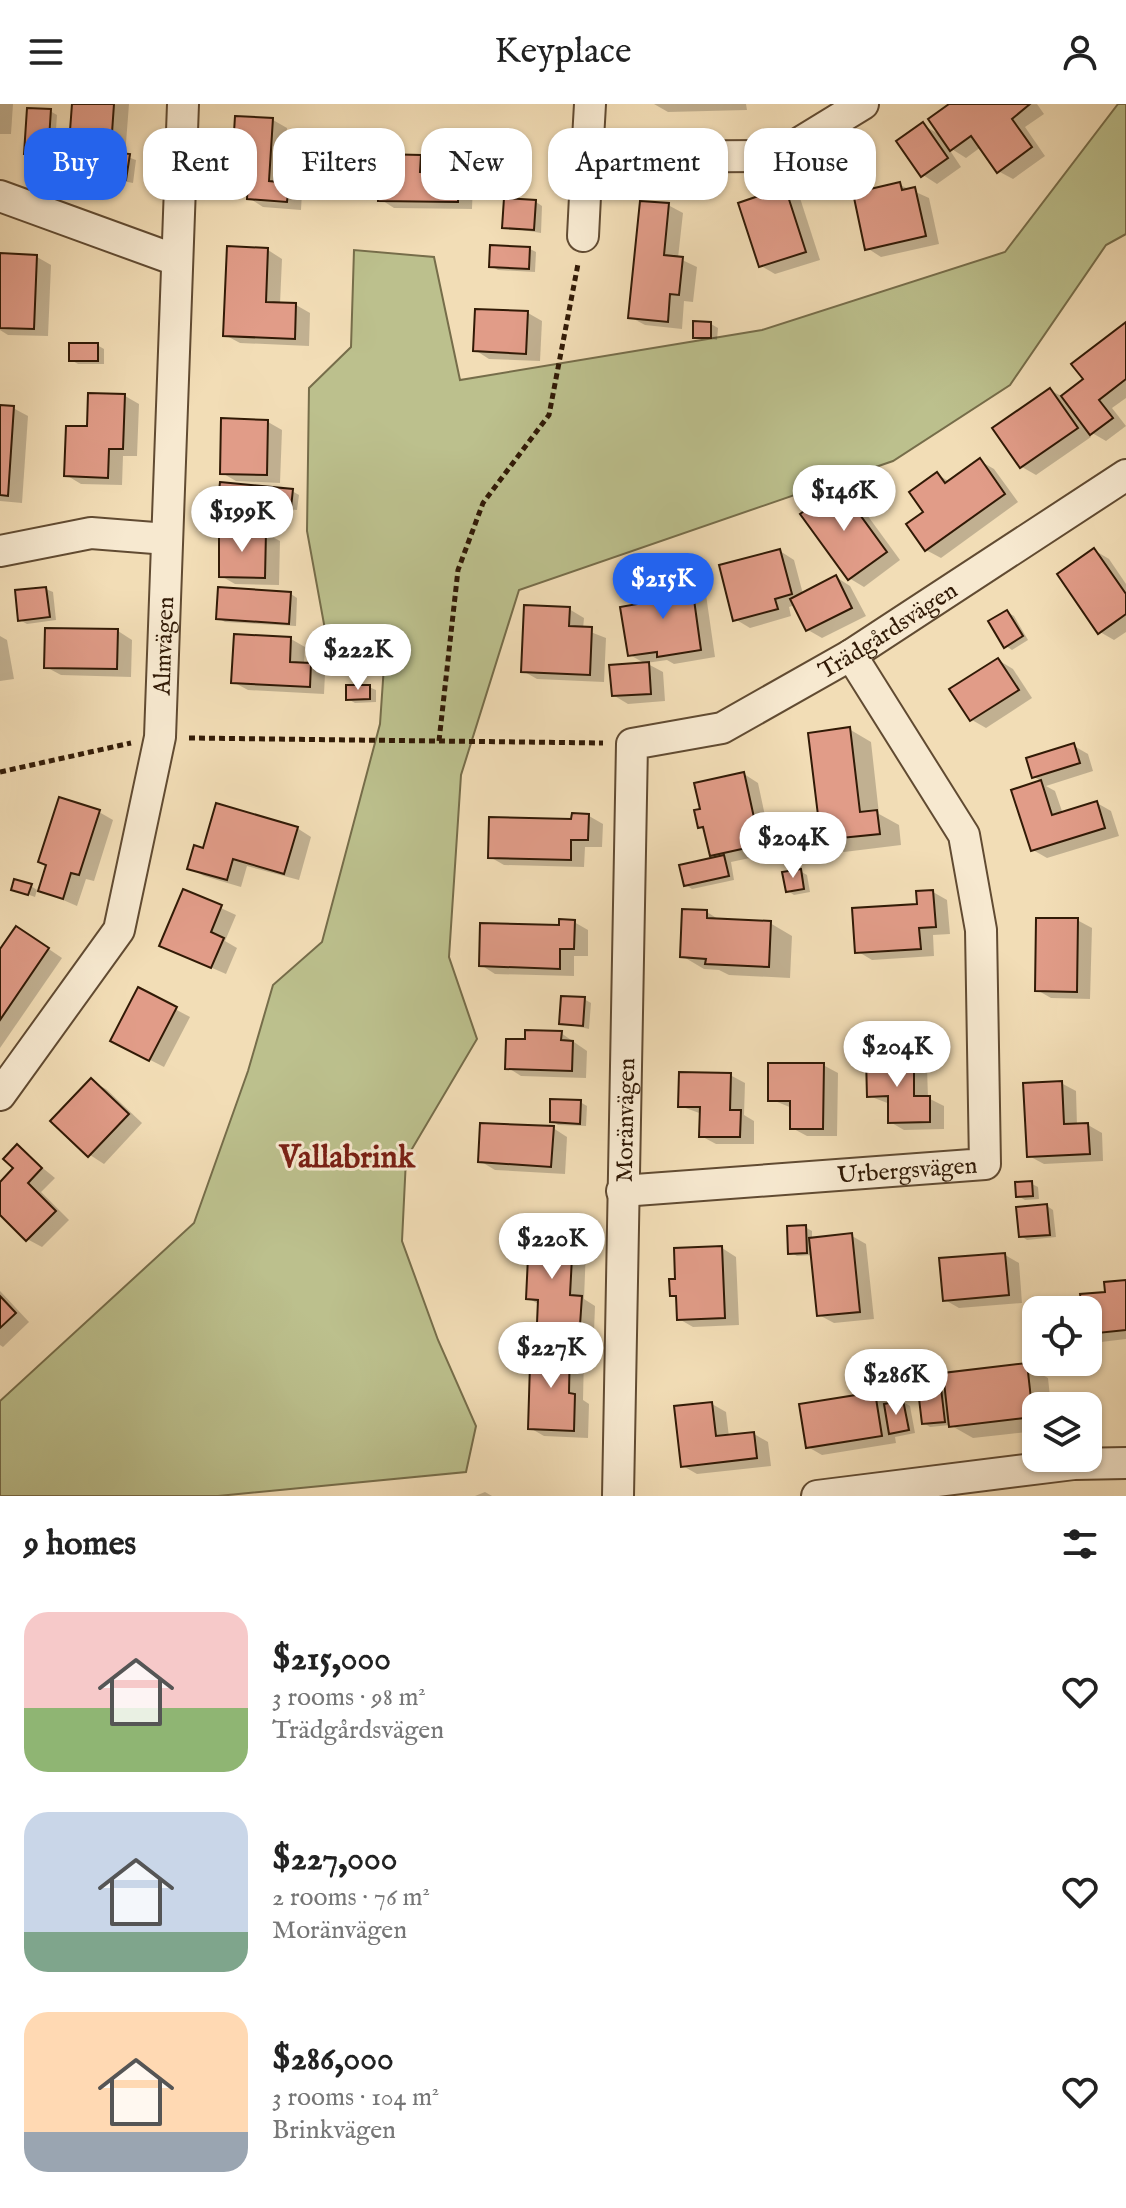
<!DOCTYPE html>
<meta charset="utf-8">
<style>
:root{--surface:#fff;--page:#f2f2f2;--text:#222;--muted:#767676;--accent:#2563eb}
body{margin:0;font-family:"IM FELL English",serif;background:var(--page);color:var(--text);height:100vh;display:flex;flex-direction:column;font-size:30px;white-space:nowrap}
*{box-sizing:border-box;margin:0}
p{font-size:26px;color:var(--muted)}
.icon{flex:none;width:44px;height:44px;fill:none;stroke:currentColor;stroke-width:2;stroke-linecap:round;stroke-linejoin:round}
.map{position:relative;height:1392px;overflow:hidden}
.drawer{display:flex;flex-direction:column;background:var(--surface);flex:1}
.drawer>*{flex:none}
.banner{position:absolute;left:24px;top:24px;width:1078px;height:72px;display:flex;gap:16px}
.fabs{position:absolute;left:1022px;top:1192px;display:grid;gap:16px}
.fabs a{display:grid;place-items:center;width:80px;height:80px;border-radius:16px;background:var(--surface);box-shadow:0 2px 6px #0004;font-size:40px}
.price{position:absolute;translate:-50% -68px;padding:0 18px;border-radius:28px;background:#fff;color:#222;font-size:26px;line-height:52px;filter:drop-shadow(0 2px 4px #0008)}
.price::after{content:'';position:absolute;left:50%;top:48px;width:24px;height:18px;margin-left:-12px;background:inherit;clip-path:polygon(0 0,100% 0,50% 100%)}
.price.selected{background:var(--accent);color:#fff}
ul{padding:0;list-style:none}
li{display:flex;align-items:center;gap:24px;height:200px;padding:0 24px}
li span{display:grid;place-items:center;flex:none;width:224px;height:160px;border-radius:24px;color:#555}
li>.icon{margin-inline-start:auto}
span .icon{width:96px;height:96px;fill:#fffc;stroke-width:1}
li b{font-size:34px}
h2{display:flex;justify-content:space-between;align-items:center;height:96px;padding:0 24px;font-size:34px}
.chip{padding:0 28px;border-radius:24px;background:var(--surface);box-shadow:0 2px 6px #0004;font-size:28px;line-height:72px}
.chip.selected{background:var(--accent);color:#fff}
header{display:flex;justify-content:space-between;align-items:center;height:104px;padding:0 24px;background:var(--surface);font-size:36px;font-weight:600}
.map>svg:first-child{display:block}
.green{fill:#bcc08d;stroke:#766d4a;stroke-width:2}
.shadow{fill:#0003}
.building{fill:#e19c88;stroke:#311a06;stroke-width:2}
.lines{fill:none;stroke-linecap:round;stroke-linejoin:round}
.street-casing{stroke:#614b32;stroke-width:34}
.path{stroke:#311a06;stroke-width:5;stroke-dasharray:6 4;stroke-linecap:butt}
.street{stroke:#f7e9d0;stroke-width:30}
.labels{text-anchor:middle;stroke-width:6;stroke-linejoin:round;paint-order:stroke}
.street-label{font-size:24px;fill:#311a06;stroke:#f7e9d0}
.district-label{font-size:32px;font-weight:bold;fill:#7a1f14;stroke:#f7e9d0}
</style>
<header><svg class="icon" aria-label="menu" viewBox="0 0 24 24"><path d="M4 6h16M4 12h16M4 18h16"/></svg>Keyplace<svg class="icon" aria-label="person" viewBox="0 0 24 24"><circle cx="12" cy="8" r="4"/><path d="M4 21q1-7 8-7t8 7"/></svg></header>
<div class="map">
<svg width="1126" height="1392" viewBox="0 0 1126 1392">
<rect width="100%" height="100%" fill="#f2ddb6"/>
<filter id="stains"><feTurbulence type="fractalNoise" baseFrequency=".0025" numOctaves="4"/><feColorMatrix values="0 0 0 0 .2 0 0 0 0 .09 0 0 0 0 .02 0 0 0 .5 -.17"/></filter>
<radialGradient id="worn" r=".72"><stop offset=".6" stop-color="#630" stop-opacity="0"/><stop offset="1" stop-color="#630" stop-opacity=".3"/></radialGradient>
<path class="green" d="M1118 0H1126V130L1106 141 1010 281 893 357 519 486 461 671 449 853 477 935 406 1055 402 1137 438 1236 476 1322 466 1368 218 1392H0V1297L194 1119 248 967 273 881 322 838 380 620 385 547 330 553 307 427 309 284 351 243 354 146 434 153 460 276 762 226 1005 148Z"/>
<g class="shadow">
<path d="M0 0H13L11 30H0Z"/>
<path d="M74 0H129L125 52 136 56 133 79 86 70 89 47 71 39Z"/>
<path d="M654 0H746L747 6 668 8Z"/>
<path d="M953 0H1037L1044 10 1025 23 1045 52 1013 75 998 67 981 43 966 54 947 42 961 63 937 80 923 71V21L942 32Z"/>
<path d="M50 7 57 11 54 54 33 52 26 49Z"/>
<path d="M273 16 287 24 283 80 302 89 301 106 263 103 249 94V84L233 75Z"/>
<path d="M420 53 434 61V70L458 71 473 79 472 105 394 104 380 95Z"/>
<path d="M900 81 929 94 939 140 881 153 867 144Z"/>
<path d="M785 86 800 94 820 156 775 170 761 162Z"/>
<path d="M536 98 542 102 541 129 504 123Z"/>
<path d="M668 101 683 109 678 154 697 163 693 198 684 197 682 225 645 221 630 213Z"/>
<path d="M530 145 536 148 535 168 498 166 491 162Z"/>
<path d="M268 146 282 155 280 200 296 201 310 209 309 242 240 239 225 231Z"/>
<path d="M0 151 37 153 51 161 48 232 8 231 0 226Z"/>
<path d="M528 209 542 217 540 257 489 255 475 246Z"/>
<path d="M711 220 718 224 717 236 695 232Z"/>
<path d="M1126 221V294L1112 304 1126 322 1106 337 1087 326 1091 333 1036 371 1022 363 995 324 1050 286 1063 293 1085 276Z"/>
<path d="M97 241 104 245V260H78L71 256Z"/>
<path d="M125 292 139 300 137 352H123L122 381 81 380 66 371 89 324Z"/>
<path d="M0 303 13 304 28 312 22 399 0 397Z"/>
<path d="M268 318 282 326 280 379 236 377 222 369Z"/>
<path d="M980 357 994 365 1018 398 941 454 926 446V408L937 370 950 378Z"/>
<path d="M840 384 854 393 900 456 864 483 849 474Z"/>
<path d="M292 387 299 391 297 406 227 399 220 396Z"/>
<path d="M265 429 280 437 279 481 235 480 221 472Z"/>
<path d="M1094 446 1109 455 1126 480V528L1114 536 1100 528Z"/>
<path d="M780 447 794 456 803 490 836 473 850 482 866 512 822 534 808 526 795 501 789 503 791 512 750 524 735 515Z"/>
<path d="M690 476 705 484 715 553 674 560 667 556 646 559 663 568 665 597 628 600 613 591 646 560 630 551 651 500Z"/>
<path d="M46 485 53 488 56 516 27 520 20 516Z"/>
<path d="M291 490 297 494 296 522 225 518 218 514Z"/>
<path d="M569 505 584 514 583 525 606 534 604 578 537 575 523 567Z"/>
<path d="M1007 508 1014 512 1028 536 1012 546 1006 542Z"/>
<path d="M118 527 132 536 131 573 61 571 46 563Z"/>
<path d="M0 532 7 536 14 575 0 577Z"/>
<path d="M291 535 305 543 304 561 325 570 324 590 248 586 233 578Z"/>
<path d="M998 556 1013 565 1032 594 986 624 972 616Z"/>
<path d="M369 583 376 586V598L355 599 348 595Z"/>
<path d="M849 625 871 638 879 710 899 721 901 741 844 748 823 735Z"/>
<path d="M1074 642 1088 650 1093 667 1046 682 1055 687 1063 710 1097 699 1111 707 1119 732 1047 754 1033 746 1014 687 1043 678 1034 673Z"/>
<path d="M744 670 758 679 773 749 731 758 734 776 692 785 686 781 718 755 711 751 706 727 700 723 702 706Z"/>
<path d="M99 708 113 716 94 777 86 775 77 802 40 786Z"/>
<path d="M589 712 603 720 602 743H585L584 763 504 761 490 753Z"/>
<path d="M297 724 311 733 299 776 247 762 241 783 204 772 189 764 204 747Z"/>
<path d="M800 767 807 771 810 788 794 791 788 787Z"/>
<path d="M31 782 37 786 35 793 13 785Z"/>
<path d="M184 787 236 811 225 837 237 844 226 870 162 842Z"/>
<path d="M933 788 947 796 950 830 933 831 934 852 872 856 857 847 919 802Z"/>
<path d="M707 808 721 817 770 819 792 832 790 874 729 871 719 866 704 865 682 852Z"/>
<path d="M1077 816 1092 824 1090 895 1051 894 1037 886Z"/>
<path d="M574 818 588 826V852H574V872L495 870 481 861Z"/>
<path d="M31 833 62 854 0 944V849Z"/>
<path d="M139 886 190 913 164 963 127 944Z"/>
<path d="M584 895 591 899 589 925 561 919Z"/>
<path d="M561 929 587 947 586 974 521 972 507 963 527 937Z"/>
<path d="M913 955 927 963 928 994 944 1002V1025L904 1026 890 1018V1000L869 992Z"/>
<path d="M823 961 838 969 837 1032H807L792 1024V1004L770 995Z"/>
<path d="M730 971 745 979 744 1011 754 1017V1040H716L701 1032 702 1010 680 1002Z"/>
<path d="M91 977 106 985 142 1019 104 1060 90 1051 53 1017Z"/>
<path d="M1061 979 1076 987 1077 1022 1088 1021 1102 1029 1103 1057 1044 1060 1029 1052Z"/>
<path d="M580 998 587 1002 586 1022 558 1021 552 1017Z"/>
<path d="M553 1024 567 1033 565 1070 495 1066 480 1057Z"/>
<path d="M17 1043 55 1074 41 1088 69 1116 42 1143 27 1135 0 1108V1080L16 1064Z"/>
<path d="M1032 1080 1038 1083 1039 1095 1025 1096 1018 1092Z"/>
<path d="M1047 1102 1053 1106 1056 1133 1027 1136 1021 1132Z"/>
<path d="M805 1123 812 1127V1135L852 1132 866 1140 874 1215 834 1219 819 1211 813 1151 797 1152 790 1148Z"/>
<path d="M572 1136 586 1144 584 1195 595 1202 594 1228 553 1226 539 1218 540 1201 528 1194Z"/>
<path d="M722 1144 736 1153 739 1221 693 1223 679 1215 678 1195 672 1191 677 1176Z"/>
<path d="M1005 1151 1019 1159 1022 1199 959 1204 945 1196Z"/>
<path d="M1126 1178V1235L1101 1238 1088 1230V1206H1084Z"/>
<path d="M0 1187 29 1218 3 1243 0 1241Z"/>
<path d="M570 1243 584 1251 583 1296 589 1300 588 1334 544 1332 530 1324 540 1263Z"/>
<path d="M1026 1262 1048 1274 1051 1302H1036V1327L973 1334 950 1321 930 1323 924 1319 941 1286 948 1290Z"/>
<path d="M875 1290 890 1301 903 1298 910 1302 915 1329 895 1333 896 1339 822 1351 808 1343Z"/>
<path d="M712 1300 726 1308 729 1333 754 1330 768 1338 771 1362 697 1370 683 1362Z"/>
<path d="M485 1388 492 1392H475Z"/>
</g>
<g class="building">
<path d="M72 0H114L111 43 69 40Z"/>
<path d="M949 0H1030L1012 15 1032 43 997 69 971 32 950 47 928 15Z"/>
<path d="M27 4 51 5 48 51 24 50Z"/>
<path d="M235 12 273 14 269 77 289 79 287 98 247 95 248 78 231 77Z"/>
<path d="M923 18 948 54 921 73 896 37Z"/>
<path d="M87 45 130 50 126 76 84 71Z"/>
<path d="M379 50 421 51 420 68 459 69 458 98 378 97Z"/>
<path d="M900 78 902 86 915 83 926 132 865 146 853 89Z"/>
<path d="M785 83 806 148 759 163 738 99Z"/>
<path d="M504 94 536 96 534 126 502 124Z"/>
<path d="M640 97 669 99 664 151 683 153 679 191 670 190 668 218 628 214Z"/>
<path d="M490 141 530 143 529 165 489 163Z"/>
<path d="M227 142 268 144 266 198 296 199 295 235 223 232Z"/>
<path d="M0 149 37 151 34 225 0 224Z"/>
<path d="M475 205 528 207 526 250 473 247Z"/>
<path d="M693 217 711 218V234H693Z"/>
<path d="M1126 218V275L1099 296 1113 314 1090 331 1061 292 1083 275 1071 260Z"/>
<rect x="69" y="239" width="29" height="18"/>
<path d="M1050 284 1078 324 1020 364 992 324Z"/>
<path d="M88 289 125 290 123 345H109L108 374 64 372 66 322H87Z"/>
<path d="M0 301 14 302 8 392 0 391Z"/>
<path d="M221 314 268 316 267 371 220 370Z"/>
<path d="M980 354 1005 390 925 447 906 420 923 408 909 388 937 368 945 379Z"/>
<path d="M220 378 293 385 291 404 218 397Z"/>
<path d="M839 382 887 448 848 476 800 410Z"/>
<path d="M219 426 266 427 265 474 219 473Z"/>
<path d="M1094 444 1126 490V510L1098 530 1057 470Z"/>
<path d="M780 445 792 490 775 495 778 505 733 517 719 461Z"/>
<path d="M836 471 852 504 806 527 790 495Z"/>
<path d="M691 474 701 546 657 553V548L628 552 620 503 649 498 647 481Z"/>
<path d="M46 483 50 513 18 517 15 486Z"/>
<path d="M218 483 291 488 289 520 216 515Z"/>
<path d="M524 501 570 503 569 522 592 523 590 571 521 568Z"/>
<path d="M1007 506 1023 532 1004 544 988 517Z"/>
<path d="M45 524 118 525 117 565 44 564Z"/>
<path d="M234 530 291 533 290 558 311 559 310 583 231 579Z"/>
<path d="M998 554 1019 586 970 617 949 585Z"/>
<path d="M649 558 651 590 612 592 609 561Z"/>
<path d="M346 581H370V595L346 596Z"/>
<path d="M850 623 860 708 877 706 880 730 821 736 808 629Z"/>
<path d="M1074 639 1080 659 1032 674 1026 654Z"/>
<path d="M744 668 760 741 710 752 703 723 698 724 694 706 700 705 694 679Z"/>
<path d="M1041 676 1052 711 1097 697 1105 724 1031 747 1011 686Z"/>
<path d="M59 693 100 706 79 771 71 769 63 795 38 787 46 761 38 758Z"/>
<path d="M216 699 298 723 284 770 233 755 227 776 187 765 194 741 203 744Z"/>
<path d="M572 709 589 710 588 736H571V756L488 754 489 713 571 715Z"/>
<path d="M724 751 729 772 684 782 679 761Z"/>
<path d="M801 765 804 785 786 788 782 768Z"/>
<path d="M14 775 32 780 28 791 11 786Z"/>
<path d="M183 785 222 801 211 828 224 834 211 864 159 842Z"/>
<path d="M933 786 936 823 919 824 921 845 855 849 852 804 917 800 916 787Z"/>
<path d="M682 805 707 806V814L771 817 769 863 705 860 706 855 680 853Z"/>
<path d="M1036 814H1078L1077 888 1035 887Z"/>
<path d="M559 815 575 816 574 845H560V865L479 862 480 819 559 821Z"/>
<path d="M16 822 49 844 0 916V845Z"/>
<path d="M138 883 177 903 149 957 110 937Z"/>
<path d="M561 892 585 893 583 922 559 920Z"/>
<path d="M525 926 562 927 561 936 573 937 572 967 505 965 506 935H525Z"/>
<path d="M866 953H914V992H930V1018L888 1019V992L867 993Z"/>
<path d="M768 959H824L823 1025H790V997H768Z"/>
<path d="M679 968 731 969 730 1006H741L740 1033H699L700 1003H678Z"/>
<path d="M91 974 129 1010 88 1053 50 1017Z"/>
<path d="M1062 977 1064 1020 1088 1019 1090 1050 1027 1053 1023 979Z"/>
<path d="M550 995 581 996 580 1020 550 1018Z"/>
<path d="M480 1019 554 1022 551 1063 478 1058Z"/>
<path d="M17 1040 42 1064 28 1079 56 1107 26 1137 0 1111V1078L13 1064 3 1055Z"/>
<path d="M1032 1077 1033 1092 1016 1093 1015 1078Z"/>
<path d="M1047 1100 1050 1131 1019 1133 1016 1103Z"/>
<path d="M806 1121 807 1149 788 1150 787 1122Z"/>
<path d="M852 1129 860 1208 817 1212 809 1134Z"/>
<path d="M529 1132 573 1134 570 1191 582 1192 580 1221 537 1219 538 1196 526 1195Z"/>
<path d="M722 1142 725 1214 677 1216 676 1192H670L669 1175H675L674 1144Z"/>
<path d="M1005 1149 1009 1191 943 1197 939 1154Z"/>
<path d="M1126 1176V1226L1088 1230V1206H1082L1080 1190 1105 1188 1104 1178Z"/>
<path d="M0 1192 16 1209 0 1224Z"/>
<path d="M538 1240 570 1241 569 1289 575 1290 574 1327 528 1325 530 1260 538 1261Z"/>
<path d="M1027 1259 1033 1313 949 1323 943 1269Z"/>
<path d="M941 1284 945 1318 922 1320 918 1286Z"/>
<path d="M875 1288 882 1332 806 1344 799 1300Z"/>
<path d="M903 1296 909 1326 889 1330 884 1300Z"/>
<path d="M712 1298 716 1332 754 1328 757 1354 681 1363 674 1302Z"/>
</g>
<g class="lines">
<g class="street-casing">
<g id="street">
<path d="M590 0 587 53 778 52 863 0"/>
<path d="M0 92 176 156"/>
<path d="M583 132 587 53"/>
<path d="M0 447 91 429 167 435"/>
<path id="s1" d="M0 991 119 826 160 633 183 0"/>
<path id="s2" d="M622 1087 985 1060 981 826 964 731 851 551"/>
<path id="s3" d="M618 1392 632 640 722 624 851 551 1126 371"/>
<path d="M817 1392 1074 1360 1126 1359"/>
</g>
</g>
<g class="path">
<path d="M189 634 603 639"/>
<path d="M439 637 458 466 483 399 549 311 578 160"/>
<path d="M0 668 131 639"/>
</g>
<use href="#street" class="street"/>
</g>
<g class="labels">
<g class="street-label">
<text dy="8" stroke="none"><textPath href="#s3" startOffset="1036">Trädgårdsvägen</textPath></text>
<text dy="8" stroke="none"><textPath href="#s1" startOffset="492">Almvägen</textPath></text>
<text dy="8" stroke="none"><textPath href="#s3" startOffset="376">Moränvägen</textPath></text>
<text dy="8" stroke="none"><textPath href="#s2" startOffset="286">Urbergsvägen</textPath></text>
</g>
<g class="district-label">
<text x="347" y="1063">Vallabrink</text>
</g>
</g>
<rect width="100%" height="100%" filter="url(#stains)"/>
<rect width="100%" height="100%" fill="url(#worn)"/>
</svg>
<div class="fabs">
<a><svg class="icon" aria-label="locate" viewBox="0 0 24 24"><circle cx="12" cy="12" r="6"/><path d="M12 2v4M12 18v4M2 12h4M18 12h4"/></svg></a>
<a><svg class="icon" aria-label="layers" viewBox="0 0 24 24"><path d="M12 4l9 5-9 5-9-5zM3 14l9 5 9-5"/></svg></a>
</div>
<b class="price" style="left:844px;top:429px">$146K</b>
<b class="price" style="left:242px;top:450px">$199K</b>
<b class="price selected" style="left:663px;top:517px">$215K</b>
<b class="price" style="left:358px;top:588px">$222K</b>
<b class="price" style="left:793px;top:776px">$204K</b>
<b class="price" style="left:897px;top:985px">$204K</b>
<b class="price" style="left:552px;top:1177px">$220K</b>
<b class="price" style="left:551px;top:1286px">$227K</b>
<b class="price" style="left:896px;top:1313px">$286K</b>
<div class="banner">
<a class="chip selected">Buy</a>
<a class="chip">Rent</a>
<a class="chip">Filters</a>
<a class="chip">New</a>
<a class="chip">Apartment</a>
<a class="chip">House</a>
</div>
</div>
<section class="drawer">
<h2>9 homes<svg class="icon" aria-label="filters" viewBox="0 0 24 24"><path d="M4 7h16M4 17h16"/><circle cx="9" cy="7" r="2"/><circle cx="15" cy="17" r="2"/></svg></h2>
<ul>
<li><span style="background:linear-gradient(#f6c9c9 60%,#8fb573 0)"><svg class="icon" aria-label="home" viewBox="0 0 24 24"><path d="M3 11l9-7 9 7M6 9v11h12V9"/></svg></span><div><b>$215,000</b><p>3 rooms · 98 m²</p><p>Trädgårdsvägen</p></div><svg class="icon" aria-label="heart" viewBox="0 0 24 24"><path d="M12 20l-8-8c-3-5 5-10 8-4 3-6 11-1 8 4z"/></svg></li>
<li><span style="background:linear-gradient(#c9d6e8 75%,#7fa58c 0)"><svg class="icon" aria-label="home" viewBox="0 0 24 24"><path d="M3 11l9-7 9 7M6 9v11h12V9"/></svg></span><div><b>$227,000</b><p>2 rooms · 76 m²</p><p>Moränvägen</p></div><svg class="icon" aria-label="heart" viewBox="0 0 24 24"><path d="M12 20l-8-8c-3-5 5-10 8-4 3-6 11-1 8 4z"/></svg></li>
<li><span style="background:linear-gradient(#ffd9b3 75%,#9aa5b1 0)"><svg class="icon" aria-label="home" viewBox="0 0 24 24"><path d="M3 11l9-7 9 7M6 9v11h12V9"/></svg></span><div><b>$286,000</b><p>3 rooms · 104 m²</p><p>Brinkvägen</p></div><svg class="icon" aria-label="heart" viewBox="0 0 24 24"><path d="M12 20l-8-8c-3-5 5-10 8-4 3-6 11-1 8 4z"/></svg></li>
</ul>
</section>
